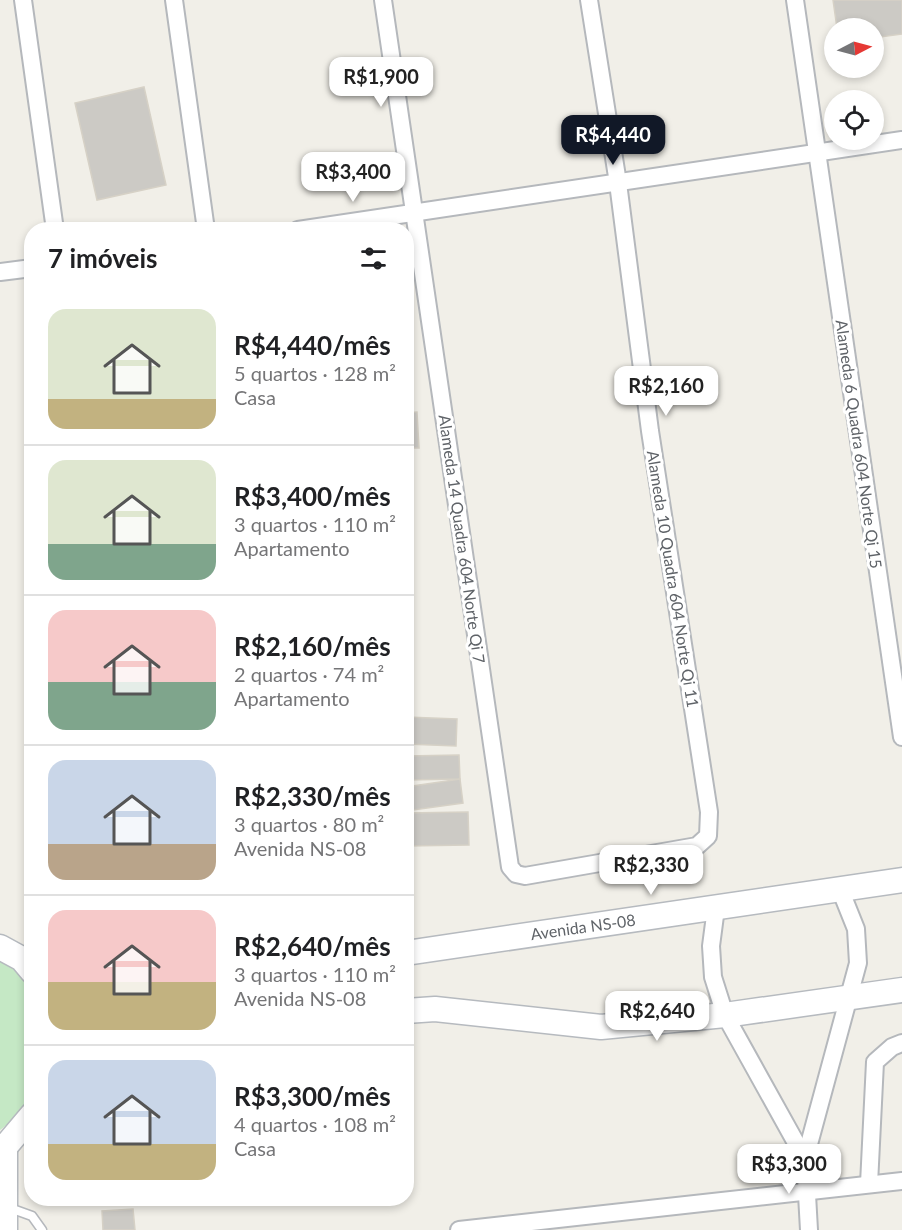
<!DOCTYPE html>
<html lang="pt">
<meta charset="utf-8">
<style>
:root{--surface:#fff;--page:#f6f6f6;--text:#202124;--muted:#757577;--line:#e0e0e0;--accent:#111827}
body{margin:0;font-family:Lato,sans-serif;background:var(--page);color:var(--text);height:100vh;display:flex;flex-direction:column;font-size:22px;white-space:nowrap}
*{box-sizing:border-box;margin:0}
p{font-size:20px;color:var(--muted)}
.icon{flex:none;width:33px;height:33px;fill:none;stroke:currentColor;stroke-width:2;stroke-linecap:round;stroke-linejoin:round}
.map{position:relative;flex:1;overflow:hidden}
.side{position:absolute;left:24px;top:222px;width:390px;height:984px;display:flex;flex-direction:column;background:var(--surface);border-radius:24px;box-shadow:0 3px 9px #0003}
.side>*{flex:none}
.needle{width:39px;rotate:84deg}
.tools{position:absolute;left:824px;top:18px;display:grid;gap:12px}
.tools a{display:grid;place-items:center;width:60px;height:60px;border-radius:50%;background:var(--surface);box-shadow:0 3px 9px #0003;font-size:30px}
.price{position:absolute;translate:-50% -51px;padding:0 14px;border-radius:12px;background:#fff;color:#222;font-size:20px;line-height:39px;filter:drop-shadow(0 2px 3px #0008)}
.price::after{content:'';position:absolute;left:50%;top:36px;width:18px;height:14px;margin-left:-9px;background:inherit;clip-path:polygon(0 0,100% 0,50% 100%)}
.price.active{background:var(--accent);color:#fff}
ul{padding:0;list-style:none}
li{display:flex;align-items:center;gap:18px;height:150px;padding:0 24px}
li+li{border-top:2px solid var(--line)}
li span{display:grid;place-items:center;flex:none;width:168px;height:120px;border-radius:18px;color:#555}
li>.icon{margin-inline-start:auto}
span .icon{width:72px;height:72px;fill:#fffc;stroke-width:1}
li b{font-size:26px}
h2{display:flex;justify-content:space-between;align-items:center;height:72px;padding:0 24px;font-size:26px}
.map>svg:first-child{display:block}
.green{fill:#c5e8c5}
.building{fill:#cccac5;stroke:#d6d1c6;stroke-width:1.5}
.lines{fill:none;stroke-linecap:round;stroke-linejoin:round}
.lane-casing{stroke:#b5b8bc;stroke-width:11}
.street-casing{stroke:#b5b8bc;stroke-width:20}
.secondary-casing{stroke:#b6babf;stroke-width:27}
.lane{stroke:#fff;stroke-width:8}
.street{stroke:#fff;stroke-width:16}
.secondary{stroke:#fff;stroke-width:24}
.labels{text-anchor:middle;stroke-width:6;stroke-linejoin:round;paint-order:stroke}
.street-label{font-size:16px;fill:#5f6368;stroke:#fff}
</style>
<div class="map">
<svg width="902" height="1230" viewBox="0 0 902 1230">
<rect width="100%" height="100%" fill="#f1efe8"/>
<path class="green" d="M0 959 14 967 32 987 31 1101 24 1112 0 1130Z"/>
<g class="building">
<path d="M833 0H902V34L873 38V28H837Z"/>
<path d="M144 87 166 185 97 200 75 103Z"/>
<path d="M417 412 419 448H406V413Z"/>
<path d="M406 717 457 719 456 746 406 744Z"/>
<path d="M459 755 460 779 406 780V756Z"/>
<path d="M460 779 463 803 406 811V787Z"/>
<path d="M468 812 469 845 406 846V813Z"/>
<path d="M133 1209 135 1230H103L102 1211Z"/>
</g>
<g class="lines">
<g class="lane-casing">
<path id="lane" d="M7 1207 32 1216 42 1230"/>
</g>
<g class="street-casing">
<g id="street">
<path d="M23 0 55 230"/>
<path d="M174 0 206 230"/>
<path d="M383 0 510 867 516 874 525 876 697 846 708 836 709 812 650 431 618 183 589 0"/>
<path d="M795 0 902 737"/>
<path d="M298 230 902 140"/>
<path d="M0 272 32 268"/>
<path d="M716 908 711 946 713 977 725 1015 805 1159"/>
<path d="M869 1184 875 1062 892 1047 902 1043"/>
<path d="M459 1230 902 1181"/>
<path d="M809 1230 805 1159 858 963 856 929 840 889"/>
</g>
</g>
<g class="secondary-casing">
<g id="secondary">
<path d="M0 947 22 959 32 971"/>
<path d="M406 953 902 880"/>
<path d="M406 1011 435 1009 601 1027 725 1015 902 990"/>
<path d="M5 1147V1230"/>
<path d="M0 1148 5 1147 32 1115"/>
</g>
</g>
<use href="#lane" class="lane"/>
<use href="#street" class="street"/>
<use href="#secondary" class="secondary"/>
</g>
<g class="labels">
<g class="street-label">
<text transform="translate(859 444) rotate(82)" y="6">Alameda 6 Quadra 604 Norte Qi 15</text>
<text transform="translate(462 539) rotate(82)" y="6">Alameda 14 Quadra 604 Norte Qi 7</text>
<text transform="translate(673 579) rotate(81)" y="6">Alameda 10 Quadra 604 Norte Qi 11</text>
<text transform="translate(583 927) rotate(-8)" y="6">Avenida NS-08</text>
</g>
</g>
</svg>
<div class="tools">
<a><svg class="needle" viewBox="-14 -14 28 28"><path d="M0-13l5 13h-10z" fill="#e53935"/><path d="M0 13l5-13h-10z" fill="#757577"/></svg></a>
<a><svg class="icon" aria-label="locate" viewBox="0 0 24 24"><circle cx="12" cy="12" r="6"/><path d="M12 2v4M12 18v4M2 12h4M18 12h4"/></svg></a>
</div>
<b class="price" style="left:381px;top:108px">R$1,900</b>
<b class="price active" style="left:613px;top:166px">R$4,440</b>
<b class="price" style="left:353px;top:203px">R$3,400</b>
<b class="price" style="left:666px;top:417px">R$2,160</b>
<b class="price" style="left:651px;top:896px">R$2,330</b>
<b class="price" style="left:657px;top:1042px">R$2,640</b>
<b class="price" style="left:789px;top:1195px">R$3,300</b>
<section class="side">
<h2>7 imóveis<svg class="icon" aria-label="filters" viewBox="0 0 24 24"><path d="M4 7h16M4 17h16"/><circle cx="9" cy="7" r="2"/><circle cx="15" cy="17" r="2"/></svg></h2>
<ul>
<li><span style="background:linear-gradient(#dfe7d0 75%,#c2b280 0)"><svg class="icon" aria-label="home" viewBox="0 0 24 24"><path d="M3 11l9-7 9 7M6 9v11h12V9"/></svg></span><div><b>R$4,440/mês</b><p>5 quartos · 128 m²</p><p>Casa</p></div></li>
<li><span style="background:linear-gradient(#dfe7d0 70%,#7fa58c 0)"><svg class="icon" aria-label="home" viewBox="0 0 24 24"><path d="M3 11l9-7 9 7M6 9v11h12V9"/></svg></span><div><b>R$3,400/mês</b><p>3 quartos · 110 m²</p><p>Apartamento</p></div></li>
<li><span style="background:linear-gradient(#f6c9c9 60%,#7fa58c 0)"><svg class="icon" aria-label="home" viewBox="0 0 24 24"><path d="M3 11l9-7 9 7M6 9v11h12V9"/></svg></span><div><b>R$2,160/mês</b><p>2 quartos · 74 m²</p><p>Apartamento</p></div></li>
<li><span style="background:linear-gradient(#c9d6e8 70%,#b9a48a 0)"><svg class="icon" aria-label="home" viewBox="0 0 24 24"><path d="M3 11l9-7 9 7M6 9v11h12V9"/></svg></span><div><b>R$2,330/mês</b><p>3 quartos · 80 m²</p><p>Avenida NS-08</p></div></li>
<li><span style="background:linear-gradient(#f6c9c9 60%,#c2b280 0)"><svg class="icon" aria-label="home" viewBox="0 0 24 24"><path d="M3 11l9-7 9 7M6 9v11h12V9"/></svg></span><div><b>R$2,640/mês</b><p>3 quartos · 110 m²</p><p>Avenida NS-08</p></div></li>
<li><span style="background:linear-gradient(#c9d6e8 70%,#c2b280 0)"><svg class="icon" aria-label="home" viewBox="0 0 24 24"><path d="M3 11l9-7 9 7M6 9v11h12V9"/></svg></span><div><b>R$3,300/mês</b><p>4 quartos · 108 m²</p><p>Casa</p></div></li>
</ul>
</section>
</div>
